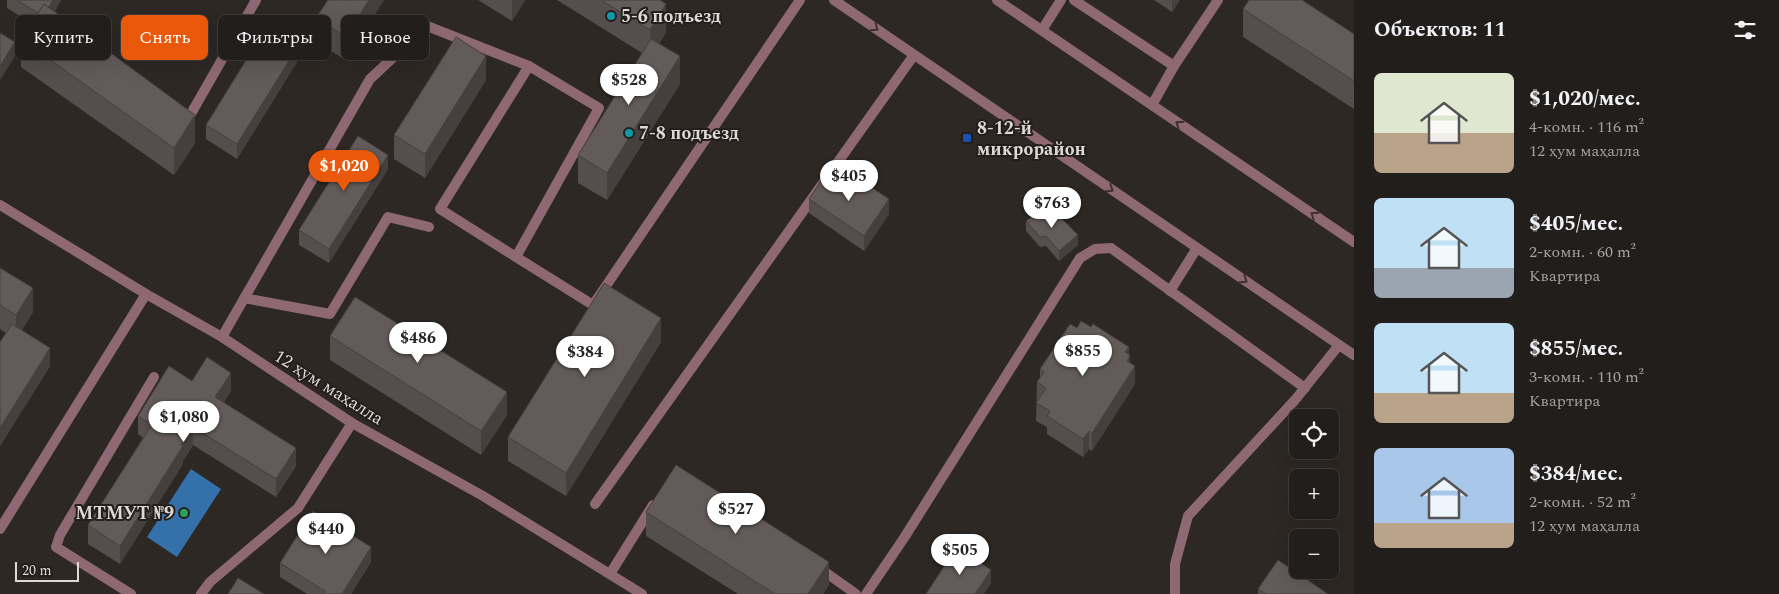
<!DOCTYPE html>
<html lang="ru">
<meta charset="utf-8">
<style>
:root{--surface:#221e1b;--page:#2a2724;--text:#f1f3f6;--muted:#a2a2a3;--line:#3f3c3a;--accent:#ea580c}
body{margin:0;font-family:Spectral,serif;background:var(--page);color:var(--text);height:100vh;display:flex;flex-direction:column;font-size:19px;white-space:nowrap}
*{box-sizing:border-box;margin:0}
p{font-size:16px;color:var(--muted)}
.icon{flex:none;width:28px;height:28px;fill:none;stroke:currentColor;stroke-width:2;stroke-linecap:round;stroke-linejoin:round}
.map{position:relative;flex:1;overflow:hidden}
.sheet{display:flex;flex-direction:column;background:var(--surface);width:425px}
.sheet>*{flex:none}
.guide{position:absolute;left:15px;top:15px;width:475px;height:45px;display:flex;gap:10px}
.fabs{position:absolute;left:1289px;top:409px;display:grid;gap:10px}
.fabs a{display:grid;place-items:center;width:50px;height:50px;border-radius:8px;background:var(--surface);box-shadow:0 5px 20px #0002,0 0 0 1px var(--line);font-size:25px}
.scale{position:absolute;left:15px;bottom:12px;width:64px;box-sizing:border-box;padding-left:5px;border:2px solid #dcd9d6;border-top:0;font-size:14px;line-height:18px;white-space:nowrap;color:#dcd9d6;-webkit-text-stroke:4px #231e1b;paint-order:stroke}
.price{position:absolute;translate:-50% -42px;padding:0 11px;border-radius:18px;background:#fff;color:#222;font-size:16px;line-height:32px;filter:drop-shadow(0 1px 2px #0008)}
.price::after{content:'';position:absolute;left:50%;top:30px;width:15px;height:11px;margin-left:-8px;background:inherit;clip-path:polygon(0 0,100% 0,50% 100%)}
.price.on{background:var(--accent);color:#fff}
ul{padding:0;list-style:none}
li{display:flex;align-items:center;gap:15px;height:125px;padding:0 20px}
li span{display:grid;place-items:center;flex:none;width:140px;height:100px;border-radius:8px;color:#555}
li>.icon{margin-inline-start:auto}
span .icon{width:60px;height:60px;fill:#fffc;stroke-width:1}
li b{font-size:21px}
h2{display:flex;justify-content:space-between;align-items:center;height:60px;padding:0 20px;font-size:21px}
.tag{padding:0 18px;border-radius:8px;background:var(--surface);box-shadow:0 5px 20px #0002,0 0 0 1px var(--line);font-size:18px;line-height:45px}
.tag.on{background:var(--accent);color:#fff}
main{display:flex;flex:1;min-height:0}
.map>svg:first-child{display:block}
.water{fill:#3471aa}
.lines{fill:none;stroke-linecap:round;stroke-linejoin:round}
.service{stroke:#8e6973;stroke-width:10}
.minor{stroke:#8e6973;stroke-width:10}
.tertiary{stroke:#8e6973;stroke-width:10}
.wall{fill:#544e4d}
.shaded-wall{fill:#45403e}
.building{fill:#625b59;stroke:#45403e}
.oneway{stroke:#3e3131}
.culture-dot{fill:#0f9aa8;stroke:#231e1b;stroke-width:2}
.transit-dot{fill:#1a4fb4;stroke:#231e1b;stroke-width:2}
.leisure-dot{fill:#2e9e5b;stroke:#231e1b;stroke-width:2}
.labels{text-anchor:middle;stroke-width:4;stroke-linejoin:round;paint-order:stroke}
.poi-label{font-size:18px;font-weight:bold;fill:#dcd9d6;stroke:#231e1b;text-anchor:start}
.street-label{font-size:18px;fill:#dcd9d6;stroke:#231e1b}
</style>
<main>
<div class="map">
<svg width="1354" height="594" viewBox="0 0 1354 594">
<rect width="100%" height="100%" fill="#2d2824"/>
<path class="water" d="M191 469 221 489 177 557 147 537Z"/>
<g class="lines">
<g class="service">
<path d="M1074 0 1174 66 1218 0"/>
<path d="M1152 105 1174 66"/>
<path d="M818 567 856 594"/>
<path d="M610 574 653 505"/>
<path d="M131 594 56 547 60 535 154 377"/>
</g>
<g class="minor">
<path d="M1042 30 1061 0"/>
<path d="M184 117 188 119 256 0"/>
<path d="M0 205 146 294 222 337 352 423 483 496 642 594"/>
<path d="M516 257 440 209 529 66"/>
<path d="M1170 291 1197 248"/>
<path d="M244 298 330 314 388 217 429 227"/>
<path d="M222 337 370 79 427 26 529 66 599 108 516 257 593 305 800 0"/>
<path d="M595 504 914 55"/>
<path d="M0 529 146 294"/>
<path d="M201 594 210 582 298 508 352 423"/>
<path d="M866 594 904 538 1080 258 1095 249 1111 248 1305 388"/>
<path d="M1175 594V564L1188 516 1295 400 1339 345"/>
</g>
<g class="tertiary">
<path d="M834 0 1354 355"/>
<path d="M997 0 1354 242"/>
</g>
</g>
<g class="wall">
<path d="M7 0H61L55 11 195 143 174 175 21 67V39L31 23 7 8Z"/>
<path d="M328 0H384L346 60 316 42V18Z"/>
<path d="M478 0H525L512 21Z"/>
<path d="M557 0H660L666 32 659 44 680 84 607 200 578 183V155L642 53Z"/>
<path d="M1154 0H1180L1172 12Z"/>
<path d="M1243 9 1354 34V109L1243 37Z"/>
<path d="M297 62 237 159 206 139V125Z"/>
<path d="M486 80 425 178 394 159V135Z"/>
<path d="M388 169 329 263 299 245V230Z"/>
<path d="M809 199 889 214 864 251 809 213Z"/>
<path d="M1026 221 1078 245 1059 261 1046 246 1040 247 1026 231Z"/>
<path d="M0 268 33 312 22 330 50 366 0 446V342L6 333 0 329Z"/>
<path d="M1077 328 1129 355 1135 384 1092 451 1089 449 1083 457 1047 434V427L1036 421 1037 382 1040 378V369Z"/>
<path d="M330 336 507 415 481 455 330 360Z"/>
<path d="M661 342 566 496 508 461V437Z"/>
<path d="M231 391 224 402 296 466 276 497 193 445 183 461V464L120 564 88 544V525L143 438 138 434V416Z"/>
<path d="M646 512 829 585 823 594H738L646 536Z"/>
<path d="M371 562 351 594H307L280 577V563Z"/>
<path d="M1258 589 1328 594H1258Z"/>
</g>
<g class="shaded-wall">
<path d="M53 0H61L44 31V17Z"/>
<path d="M369 0H384L346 60V37Z"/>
<path d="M512 0H525L512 21Z"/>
<path d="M1172 0H1180L1172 12Z"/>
<path d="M666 4V32L650 58V30Z"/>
<path d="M15 42V56L0 80V66Z"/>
<path d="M297 48V62L237 159V144Z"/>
<path d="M486 56V80L425 178V154Z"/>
<path d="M680 56V84L607 200V173Z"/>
<path d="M195 115V143L174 175V148Z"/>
<path d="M388 155V169L329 263V249Z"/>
<path d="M889 199V214L864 251V236Z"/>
<path d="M1078 235V245L1059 261V251Z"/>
<path d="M33 288V312L16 339V315Z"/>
<path d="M661 318V342L566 496V473Z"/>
<path d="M1129 347V358L1130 355V372L1135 366V384L1092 451V433L1125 352Z"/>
<path d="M50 348V366L0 446V428Z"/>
<path d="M231 373V391L215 415V397Z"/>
<path d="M507 392V415L481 455V431Z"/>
<path d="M193 427V445L183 461V464L120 564V546Z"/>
<path d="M1089 431V449L1083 457V439Z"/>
<path d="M296 448V466L276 497V479Z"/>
<path d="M371 547V562L351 594H342Z"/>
<path d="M829 562V585L823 594H808Z"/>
<path d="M991 570V584L984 594H975Z"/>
</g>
<g class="building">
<path d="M17 0H53L49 7 44 4 38 13Z"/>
<path d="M328 0H369L346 37 316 18Z"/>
<path d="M601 0H660L666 4 650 30Z"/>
<path d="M1249 0H1302L1354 34V81L1243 9Z"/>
<path d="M44 4 195 115 174 148 21 39Z"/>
<path d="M266 28 297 48 237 144 206 125Z"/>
<path d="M0 33 15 42 0 66Z"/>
<path d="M456 37 486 56 425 154 394 135Z"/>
<path d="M651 39 680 56 607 173 578 155Z"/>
<path d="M358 136 388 155 329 249 299 230Z"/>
<path d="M828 170 857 190 863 182 889 199 864 236 809 199Z"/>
<path d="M1044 208 1057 219 1060 217 1078 235 1059 251 1046 236 1040 237 1026 221Z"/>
<path d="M0 268 33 288 16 315 0 305Z"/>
<path d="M604 283 661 318 566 473 508 437Z"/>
<path d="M355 297 507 392 481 431 330 336Z"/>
<path d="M1081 321 1091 327 1093 324 1129 347 1125 352 1130 355 1127 361 1135 366 1092 433 1089 431 1083 439 1047 416 1050 411 1036 403 1046 388 1037 382 1044 372 1040 369 1070 324 1077 328Z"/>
<path d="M12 324 50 348 0 428V342Z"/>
<path d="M207 357 231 373 215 397 296 448 276 479 193 427 181 445 183 446 120 546 88 525 151 426 154 428V426L138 416 169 366 192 381Z"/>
<path d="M676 465 829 562 808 594H775L646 512Z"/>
<path d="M313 511 371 547 342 594H323L325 591 280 563Z"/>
<path d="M957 547 991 570 975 594H926Z"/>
<path d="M1278 560 1328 594H1266L1258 589Z"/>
<path d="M238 578 264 594H228Z"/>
</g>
<defs><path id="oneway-chevron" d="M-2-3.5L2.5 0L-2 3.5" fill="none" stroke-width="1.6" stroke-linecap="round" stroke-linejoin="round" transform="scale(1.25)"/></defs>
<g class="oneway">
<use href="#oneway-chevron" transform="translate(875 28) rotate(35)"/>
<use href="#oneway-chevron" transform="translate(1179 124) rotate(-146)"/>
<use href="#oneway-chevron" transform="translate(1110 189) rotate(34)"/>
<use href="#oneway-chevron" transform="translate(1314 215) rotate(-146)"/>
<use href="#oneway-chevron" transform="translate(1244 280) rotate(34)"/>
</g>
<g class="culture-dot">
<circle cx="611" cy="16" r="5"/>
<circle cx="629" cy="133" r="5"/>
</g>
<rect class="transit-dot" x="962" y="133" width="10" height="10" rx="2.5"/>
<circle class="leisure-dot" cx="184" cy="513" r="5"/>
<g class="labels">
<g class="poi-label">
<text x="621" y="22">5-6 подъезд</text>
<text x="977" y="134">8-12-й<tspan x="977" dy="21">микрорайон</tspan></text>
<text x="639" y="139">7-8 подъезд</text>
<text x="174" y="519" text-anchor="end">МТМУТ №9</text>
</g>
<g class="street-label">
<text transform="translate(329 387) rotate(32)" y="6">12 ҳум маҳалла</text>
</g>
</g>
</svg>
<div class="fabs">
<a><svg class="icon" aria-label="locate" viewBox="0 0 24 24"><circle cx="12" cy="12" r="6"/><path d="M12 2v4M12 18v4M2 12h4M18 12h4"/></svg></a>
<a>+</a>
<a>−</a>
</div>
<div class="scale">20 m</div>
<b class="price" style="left:629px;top:106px">$528</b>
<b class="price on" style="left:344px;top:192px">$1,020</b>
<b class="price" style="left:849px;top:202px">$405</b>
<b class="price" style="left:1052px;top:229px">$763</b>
<b class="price" style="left:418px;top:364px">$486</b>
<b class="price" style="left:1083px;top:377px">$855</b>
<b class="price" style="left:585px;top:378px">$384</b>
<b class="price" style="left:184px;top:443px">$1,080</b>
<b class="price" style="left:736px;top:535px">$527</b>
<b class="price" style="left:326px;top:555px">$440</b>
<b class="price" style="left:960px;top:576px">$505</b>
<div class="guide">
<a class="tag">Купить</a>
<a class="tag on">Снять</a>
<a class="tag">Фильтры</a>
<a class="tag">Новое</a>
</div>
</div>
<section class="sheet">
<h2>Объектов: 11<svg class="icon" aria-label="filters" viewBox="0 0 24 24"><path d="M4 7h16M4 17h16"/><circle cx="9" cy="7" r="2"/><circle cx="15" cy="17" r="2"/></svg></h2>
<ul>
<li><span style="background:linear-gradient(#dfe7d0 60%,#b9a48a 0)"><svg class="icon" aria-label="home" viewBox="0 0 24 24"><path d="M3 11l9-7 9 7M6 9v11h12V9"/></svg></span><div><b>$1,020/мес.</b><p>4-комн. · 116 m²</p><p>12 ҳум маҳалла</p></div></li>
<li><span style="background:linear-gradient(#bfe0f5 70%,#9aa5b1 0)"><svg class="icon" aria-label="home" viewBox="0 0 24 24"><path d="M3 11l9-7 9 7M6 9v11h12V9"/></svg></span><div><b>$405/мес.</b><p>2-комн. · 60 m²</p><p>Квартира</p></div></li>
<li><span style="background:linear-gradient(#bfe0f5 70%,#b9a48a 0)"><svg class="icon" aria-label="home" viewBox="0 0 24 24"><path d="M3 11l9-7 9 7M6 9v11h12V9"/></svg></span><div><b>$855/мес.</b><p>3-комн. · 110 m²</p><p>Квартира</p></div></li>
<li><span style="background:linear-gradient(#a9c7e8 75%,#b9a48a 0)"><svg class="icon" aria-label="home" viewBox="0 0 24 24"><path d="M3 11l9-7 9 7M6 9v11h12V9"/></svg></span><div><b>$384/мес.</b><p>2-комн. · 52 m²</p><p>12 ҳум маҳалла</p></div></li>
</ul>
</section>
</main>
